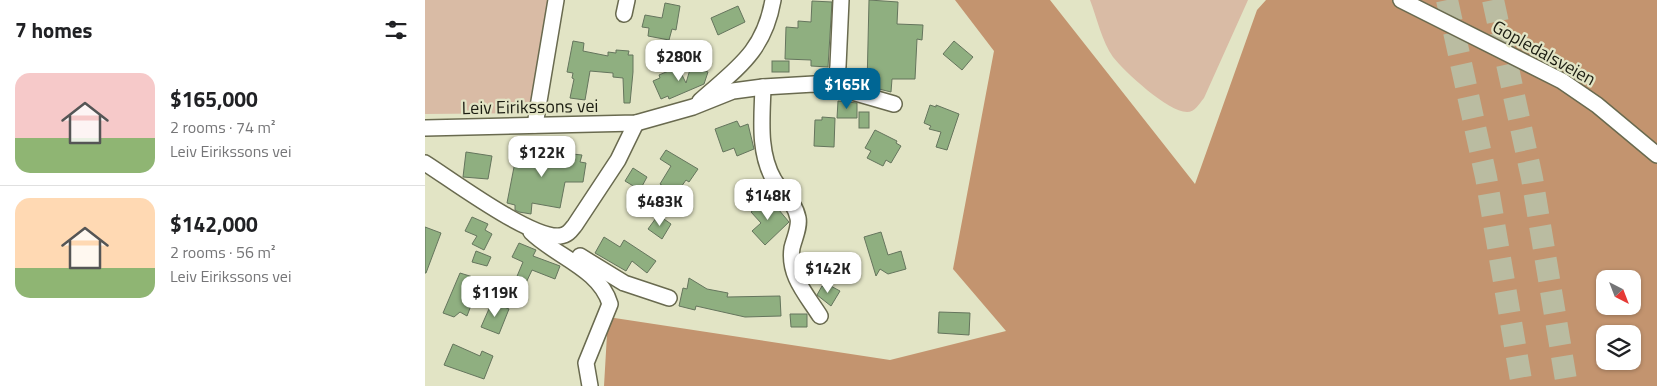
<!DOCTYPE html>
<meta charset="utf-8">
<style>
:root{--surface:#fff;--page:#f2f2f2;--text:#202124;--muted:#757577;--line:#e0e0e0;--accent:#006694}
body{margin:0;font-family:"Titillium Web",sans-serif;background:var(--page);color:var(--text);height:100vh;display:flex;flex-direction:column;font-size:19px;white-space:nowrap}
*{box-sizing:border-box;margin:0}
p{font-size:16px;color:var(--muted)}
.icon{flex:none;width:28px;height:28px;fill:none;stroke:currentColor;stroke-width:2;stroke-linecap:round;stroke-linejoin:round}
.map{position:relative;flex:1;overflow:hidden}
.sheet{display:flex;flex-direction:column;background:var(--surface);width:425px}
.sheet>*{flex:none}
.needle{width:32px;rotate:138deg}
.tools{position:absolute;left:1171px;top:270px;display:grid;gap:10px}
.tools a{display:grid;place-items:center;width:45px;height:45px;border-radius:10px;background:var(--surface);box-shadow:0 1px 4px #0004;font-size:25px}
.price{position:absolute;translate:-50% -42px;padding:0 11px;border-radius:10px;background:#fff;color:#222;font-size:16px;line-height:32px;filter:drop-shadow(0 1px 2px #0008)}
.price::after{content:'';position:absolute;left:50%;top:30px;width:15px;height:11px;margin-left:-8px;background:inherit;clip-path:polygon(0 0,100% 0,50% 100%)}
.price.active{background:var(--accent);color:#fff}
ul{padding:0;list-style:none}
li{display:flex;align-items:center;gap:15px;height:125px;padding:0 15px}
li+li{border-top:1px solid var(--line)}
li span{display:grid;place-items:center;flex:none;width:140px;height:100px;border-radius:15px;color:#555}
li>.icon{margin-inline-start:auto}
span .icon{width:60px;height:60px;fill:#fffc;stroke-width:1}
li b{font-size:21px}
h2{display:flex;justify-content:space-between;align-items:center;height:60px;padding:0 15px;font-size:21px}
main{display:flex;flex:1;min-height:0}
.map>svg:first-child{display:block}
.green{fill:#d9bba5}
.forest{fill:#c3946f;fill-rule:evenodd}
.building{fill:#8faf80;stroke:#65755d}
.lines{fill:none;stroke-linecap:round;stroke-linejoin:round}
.highway-tunnel{stroke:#babca1;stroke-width:22;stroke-dasharray:22 11;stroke-linecap:butt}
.minor-casing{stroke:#696a4f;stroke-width:18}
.minor{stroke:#fff;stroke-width:15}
.labels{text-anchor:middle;stroke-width:4.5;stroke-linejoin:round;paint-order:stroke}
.street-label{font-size:18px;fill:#1c1d12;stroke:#e2e4c5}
</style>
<main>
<section class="sheet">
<h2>7 homes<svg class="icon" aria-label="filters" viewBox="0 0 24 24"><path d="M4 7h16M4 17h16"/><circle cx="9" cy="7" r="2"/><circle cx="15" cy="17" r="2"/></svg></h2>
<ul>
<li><span style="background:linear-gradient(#f6c9c9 65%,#8fb573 0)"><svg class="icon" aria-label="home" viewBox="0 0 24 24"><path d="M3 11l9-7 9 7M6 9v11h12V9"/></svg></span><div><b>$165,000</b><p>2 rooms · 74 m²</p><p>Leiv Eirikssons vei</p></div></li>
<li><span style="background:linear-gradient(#ffd9b3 70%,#8fb573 0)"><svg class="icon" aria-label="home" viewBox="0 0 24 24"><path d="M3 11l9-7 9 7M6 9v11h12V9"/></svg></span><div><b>$142,000</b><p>2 rooms · 56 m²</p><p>Leiv Eirikssons vei</p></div></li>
</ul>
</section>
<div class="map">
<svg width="1232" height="386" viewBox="0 0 1232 386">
<rect width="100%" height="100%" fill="#e2e4c5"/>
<g class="green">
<path d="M0 0H125L105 113 0 114Z"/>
<path d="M665 0H823L779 98C774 104 770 112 762 112 743 112 700 72 688 57 677 42 672 18 665 0Z"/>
</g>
<path class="forest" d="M530 0H625L770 184 832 10 841 0H1232V386H179L183 317 465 360 581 331 528 269 569 51ZM1180 279H1208V306H1180ZM1180 334H1208V361H1180Z"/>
<g class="building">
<path d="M444 0 473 2 472 24 498 25 497 40 492 39 490 79H467L466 92 442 86Z"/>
<path d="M387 1 407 2 403 67 386 66V60L360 59 361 27 373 28V21L386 22Z"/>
<path d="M240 3 255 6 251 30 247 29 244 40 223 36 224 28 217 27 220 15 237 18Z"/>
<path d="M313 6 320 22 293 35 286 18Z"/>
<path d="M148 41 159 43 158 51 183 56V52L191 53V50L204 51 203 55H208V72L205 103H199L198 78 188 77V73L165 71 160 100 145 98 149 79 147 78 148 73 142 72Z"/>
<path d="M529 41 548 57 537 70 518 54Z"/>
<rect x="347" y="61" width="17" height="11"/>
<path d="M266 66 283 72 279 84 244 99 243 96 236 99 228 81 235 78 234 75 253 67 261 83Z"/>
<path d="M413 101 432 103V118H412Z"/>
<path d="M505 105 511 107V105L534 114 522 150 511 147 516 132 504 129 506 126 499 123Z"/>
<rect x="434" y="112" width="10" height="16"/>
<path d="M397 117 410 118 409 147 389 146 390 120H397Z"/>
<path d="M312 121 315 127 323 124 329 149 312 156 309 148 298 152 290 129Z"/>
<path d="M450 130 472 141 471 143 476 146 466 163 461 160 458 166 442 158 446 151 440 148Z"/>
<path d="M89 148 157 155 155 162 161 163 158 182H140L135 208 107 203 106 214 94 212 90 210V205L82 203 90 162 87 161Z"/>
<path d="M241 150 273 169 264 182 261 180 251 194 235 184 246 166 235 159Z"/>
<path d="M41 152 67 156 63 179 38 177Z"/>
<path d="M208 168 222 177 215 190 200 181Z"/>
<path d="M343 197 364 222 340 245 327 231 336 223 326 212Z"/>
<path d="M47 217 63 224 60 230 67 234 59 250 47 244 52 236 40 231Z"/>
<path d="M236 217 246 224 237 239 223 229 231 218 234 220Z"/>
<path d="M0 227 16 233 1 273H0Z"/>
<path d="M456 232 463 255 476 251 481 269 463 274 455 269 451 276 439 237Z"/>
<path d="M179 237 195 247 199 240 231 261 222 273 207 261 201 271 170 253Z"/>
<path d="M94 243 111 250 108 256 135 266 130 279 107 270 100 285 90 281 98 262 87 257Z"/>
<path d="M51 251 66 257 62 266 47 262Z"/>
<path d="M35 273 48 277 44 291 50 295 42 316 35 312 29 317 18 313Z"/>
<path d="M264 278 282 289 303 293 302 297 355 296 356 316 320 317 271 306 270 310 254 306 258 288 262 289Z"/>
<path d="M402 284 415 291 406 306 392 295 397 286 400 288Z"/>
<path d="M67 302 84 309 74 334 56 327Z"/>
<path d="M514 312 545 313 544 335 513 333Z"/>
<path d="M365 314H382V327H366Z"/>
<path d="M28 344 55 356 57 351 68 356 59 379 19 365Z"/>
</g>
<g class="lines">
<g class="highway-tunnel">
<path d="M1022 0 1061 177 1097 386"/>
<path d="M1068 0 1107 178 1142 386"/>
</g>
<g class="minor-casing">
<g id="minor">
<path d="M976 0 1137 81 1172 105 1232 155"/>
<path d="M199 14 202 0"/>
<path d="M338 87C337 119 333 152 349 180 357 193 370 202 373 218 375 227 369 239 367 248 363 275 381 294 395 316"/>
<path d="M410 87 413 66 416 0"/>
<path d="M275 101C312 68 339 52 348 0"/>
<path d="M110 125 131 0"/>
<path d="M0 128 211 123 268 107 308 91 338 87 389 84 410 87 469 104"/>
<path d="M0 163C27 180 106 239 135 236 143 235 146 230 150 225L193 160 211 123"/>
<path d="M106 232C130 256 175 269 185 304L161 363 165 386"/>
<path d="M155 256 199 283 244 298"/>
</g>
</g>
<use href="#minor" class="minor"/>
</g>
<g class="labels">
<g class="street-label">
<text transform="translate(1119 53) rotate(29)" y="6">Gopledalsveien</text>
<text transform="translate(105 107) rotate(-1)" y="6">Leiv Eirikssons vei</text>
</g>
</g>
</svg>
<div class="tools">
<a><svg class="needle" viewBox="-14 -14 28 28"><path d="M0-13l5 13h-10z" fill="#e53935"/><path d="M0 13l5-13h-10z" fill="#757577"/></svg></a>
<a><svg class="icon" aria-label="layers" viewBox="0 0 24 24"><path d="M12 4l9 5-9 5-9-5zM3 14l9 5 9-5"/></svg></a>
</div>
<b class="price" style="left:254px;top:82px">$280K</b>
<b class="price active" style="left:422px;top:110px">$165K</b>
<b class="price" style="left:117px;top:178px">$122K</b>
<b class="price" style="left:343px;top:221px">$148K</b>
<b class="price" style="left:235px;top:227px">$483K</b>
<b class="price" style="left:403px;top:294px">$142K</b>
<b class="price" style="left:70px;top:318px">$119K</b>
</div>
</main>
